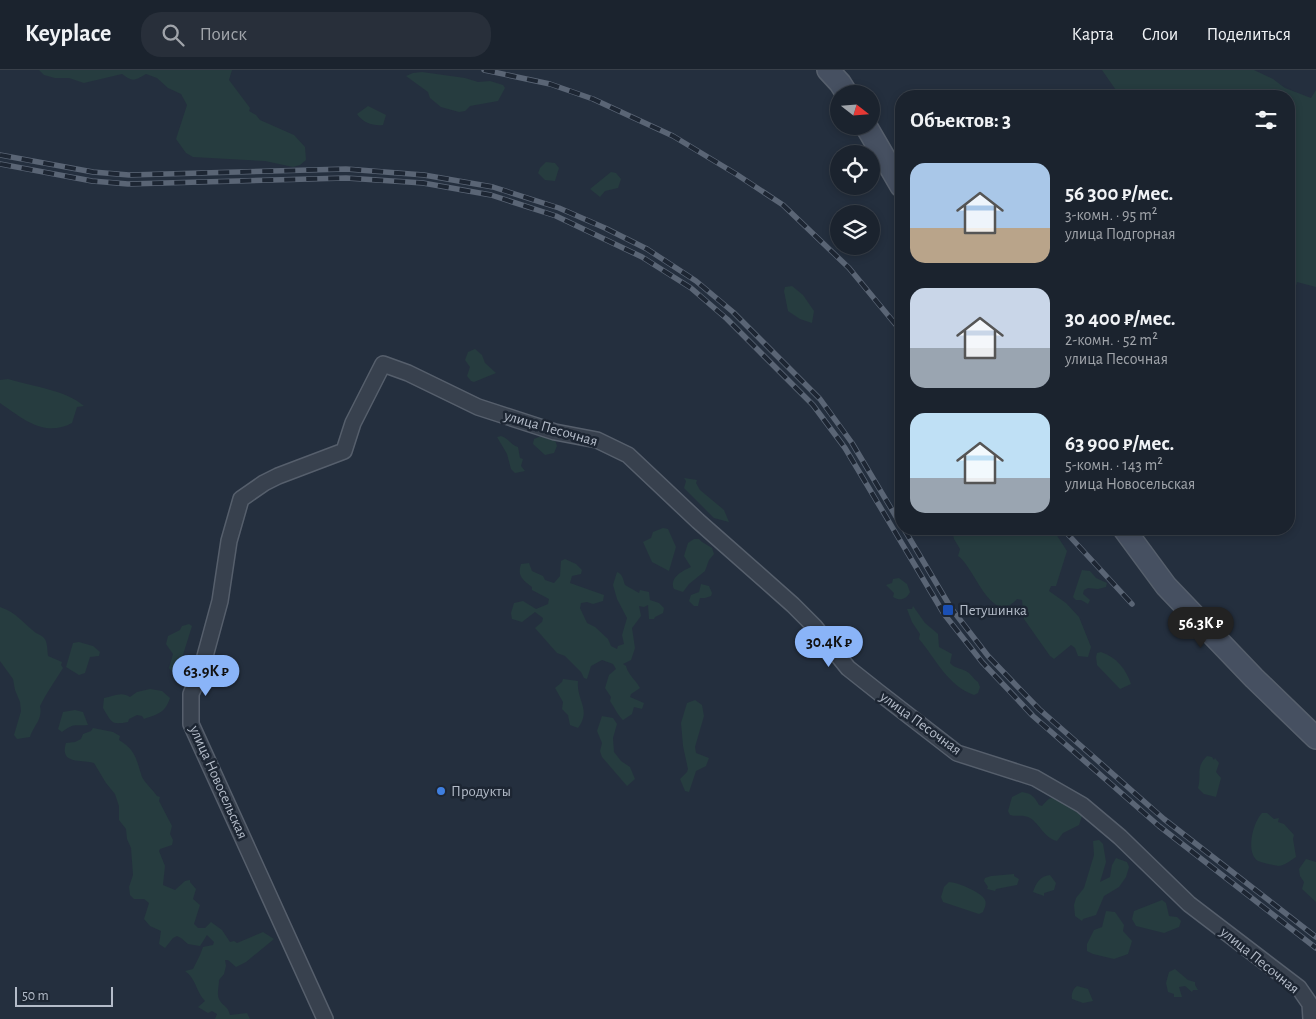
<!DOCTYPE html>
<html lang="ru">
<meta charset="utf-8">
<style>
:root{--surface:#1b232e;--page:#282f3a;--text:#f1f3f6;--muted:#a0a4aa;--line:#39404a;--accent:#8ab4f8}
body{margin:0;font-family:"Alegreya Sans",sans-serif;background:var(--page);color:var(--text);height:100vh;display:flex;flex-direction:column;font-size:19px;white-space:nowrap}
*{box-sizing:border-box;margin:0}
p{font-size:16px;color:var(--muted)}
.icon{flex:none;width:28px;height:28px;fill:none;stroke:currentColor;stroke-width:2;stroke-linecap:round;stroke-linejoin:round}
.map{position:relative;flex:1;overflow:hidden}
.details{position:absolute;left:895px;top:20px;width:400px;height:445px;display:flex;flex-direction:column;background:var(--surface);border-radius:20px;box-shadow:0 2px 8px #0003,0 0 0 1px var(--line)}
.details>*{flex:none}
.needle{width:32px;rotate:107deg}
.controls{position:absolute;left:830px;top:15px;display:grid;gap:10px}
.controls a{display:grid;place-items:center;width:50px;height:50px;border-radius:50%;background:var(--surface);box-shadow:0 2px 8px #0003,0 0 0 1px var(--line);font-size:25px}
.scale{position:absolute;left:15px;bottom:12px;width:98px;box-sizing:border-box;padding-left:5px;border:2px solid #b4bcc9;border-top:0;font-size:14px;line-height:18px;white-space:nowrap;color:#b4bcc9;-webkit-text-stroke:4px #1d2633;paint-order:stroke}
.price{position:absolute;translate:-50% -42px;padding:0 11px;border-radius:18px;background:var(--accent);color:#111;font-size:16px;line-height:32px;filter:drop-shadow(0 1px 2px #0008)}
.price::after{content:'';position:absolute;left:50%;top:30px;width:15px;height:11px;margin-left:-8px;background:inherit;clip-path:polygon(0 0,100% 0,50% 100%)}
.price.active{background:#222;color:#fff}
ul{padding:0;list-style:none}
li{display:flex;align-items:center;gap:15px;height:125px;padding:0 15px}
li span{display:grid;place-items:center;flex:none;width:140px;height:100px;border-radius:15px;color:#555}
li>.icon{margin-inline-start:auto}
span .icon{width:60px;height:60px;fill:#fffc;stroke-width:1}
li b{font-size:21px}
h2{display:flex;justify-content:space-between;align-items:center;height:60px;padding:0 15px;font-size:21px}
header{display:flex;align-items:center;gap:30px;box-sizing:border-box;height:70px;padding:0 25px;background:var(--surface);border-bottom:1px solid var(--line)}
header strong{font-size:24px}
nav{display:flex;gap:28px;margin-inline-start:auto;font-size:18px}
.search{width:350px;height:45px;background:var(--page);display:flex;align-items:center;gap:12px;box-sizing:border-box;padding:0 18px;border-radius:20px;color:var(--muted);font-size:19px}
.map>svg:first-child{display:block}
.green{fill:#263c3f}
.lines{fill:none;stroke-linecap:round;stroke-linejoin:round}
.minor-casing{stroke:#565f6c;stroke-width:18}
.secondary-casing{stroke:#565f6c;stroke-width:24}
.minor{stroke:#38414e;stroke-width:15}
.secondary{stroke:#465061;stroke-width:21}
.rail-casing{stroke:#5a6575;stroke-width:5.5}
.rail{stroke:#1d2633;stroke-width:4;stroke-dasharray:11;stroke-linecap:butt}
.transit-dot{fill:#1a4fb4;stroke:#1d2633;stroke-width:2}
.shop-dot{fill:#3f7fe0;stroke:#1d2633;stroke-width:2}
.labels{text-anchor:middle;stroke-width:5;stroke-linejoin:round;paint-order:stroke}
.street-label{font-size:15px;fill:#b4bcc9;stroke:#1d2633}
.poi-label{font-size:15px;fill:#b4bcc9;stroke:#1d2633;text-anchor:start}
</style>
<header>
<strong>Keyplace</strong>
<div class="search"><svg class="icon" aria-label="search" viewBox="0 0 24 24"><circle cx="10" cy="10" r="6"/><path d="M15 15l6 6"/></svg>Поиск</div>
<nav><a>Карта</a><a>Слои</a><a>Поделиться</a></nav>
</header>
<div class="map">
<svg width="1316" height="949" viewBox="0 0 1316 949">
<rect width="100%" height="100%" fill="#242f3e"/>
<g class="green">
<path d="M39 0H232L229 10 250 38 249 41 256 45 260 50 294 65 305 77 306 90 300 95 293 97 265 91 193 87 186 83 176 69 187 35 181 24 168 18 157 8 146 4C134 11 133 12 122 4L84 13 69 8H55L44 5Z"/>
<path d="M1102 0H1254L1273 9 1285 18 1311 28 1316 20V217L1297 212 1289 243V26H1120Z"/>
<path d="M422 2 465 8 478 12 490 11 503 15 505 18 498 31 470 36 465 41 459 42 441 37 430 28 428 22 406 6 413 3Z"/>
<path d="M368 36 386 45 383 55C373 56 363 53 357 44Z"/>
<path d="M546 92 555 93 559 98 555 111 545 110 538 103 540 98Z"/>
<path d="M611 102 616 103 621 109 618 118 605 121 600 127 590 119Z"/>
<path d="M792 216 803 225 814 241 812 253 800 249 788 241 784 221 785 217Z"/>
<path d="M475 279 482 285 485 293 496 303 474 312 471 311 467 306 470 297 465 290 468 282Z"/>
<path d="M8 309C31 316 66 320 84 336L77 337 72 353C44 368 22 348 0 333V310Z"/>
<path d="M544 365 555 370 557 376 554 383 545 385 533 374 534 369Z"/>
<path d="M501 366C508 368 510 374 518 377L520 388 523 389 521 396 525 401 515 403 511 399 507 384 497 367Z"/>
<path d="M684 408 697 410 696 413 700 420 724 440 729 452 714 448 684 418 686 411Z"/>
<path d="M663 458 668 459 676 477 669 501 652 492 643 472 651 468 653 462Z"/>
<path d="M952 459H1052L1054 461 1067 481 1056 516H1051L1049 521 1066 533 1079 547 1091 577 1088 587 1078 586 1075 578 1071 575 1054 589 1050 586 1024 549 1022 530 1017 529C991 558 975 497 958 486L960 479 954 469Z"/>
<path d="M694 469H699L702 472 712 478 714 484 709 490 705 501 689 514 683 522 674 519C669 508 682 501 691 497L684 486 688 473Z"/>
<path d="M565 489 576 494 582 500 581 504 572 506 570 513 604 525 603 531 593 534 587 532 581 533 580 538 587 553 595 557 608 569 611 576 617 579 618 576 624 574 622 565 627 548 617 529 613 515 617 502C623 504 623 510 625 515L639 523 640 520 649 522 650 530 659 533 664 538 663 543 655 547 654 549H649L648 535 644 537 639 536 641 546 632 558 635 578 631 590 623 594 626 596C628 605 636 610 640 618L631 624 630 627 644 633 642 639 634 637 632 644 623 650C619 647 614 637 610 631L611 627 605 618 609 605 616 599 613 594 602 590 591 596 587 609 584 608 581 602 565 586 557 583 535 558 542 552 543 548 535 542 522 552 512 549 511 543 514 533 523 531 536 539 548 534 549 529 532 520V517C523 510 517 506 521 494L529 493 532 501 543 506 545 510 554 513 560 506 561 491Z"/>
<path d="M1082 500 1090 501 1096 508 1107 513 1106 517 1098 519 1088 518 1084 520 1083 524 1090 530 1088 534 1081 530H1076L1073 527Z"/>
<path d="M899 508 907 514 910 522C906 530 900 531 893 527L894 523 886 515 892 513 893 509Z"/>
<path d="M701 514 709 516 712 523 711 526 705 528H700L698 536H694L689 531 691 525 699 522Z"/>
<path d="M913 536 925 553 938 564 939 577 952 584 950 593C955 599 963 598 969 603 973 607 974 609 978 612L980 617 978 623 974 625C948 616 936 589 919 569L920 564 912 552 907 539H912Z"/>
<path d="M0 537C16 542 23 553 36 563 38 564 41 565 43 567 48 571 47 580 48 586L62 592 61 595 63 598C55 611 47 622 40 636 43 649 34 655 30 667L17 669 14 665 21 641 20 632 15 620 13 609 0 591Z"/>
<path d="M189 554 192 556 178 601 174 604 169 598 173 584 166 574 168 566 180 560 182 556Z"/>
<path d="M79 572 93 576 100 582 99 586 90 587 85 603 79 605 66 597 73 573Z"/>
<path d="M1101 582C1116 587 1126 599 1131 614L1120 619 1097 595 1096 587 1097 583Z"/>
<path d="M563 609 578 611C576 630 592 640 578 658L570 655 568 645 562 639 563 632 555 618 562 612Z"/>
<path d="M150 619 162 621 170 628C165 643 158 644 144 649L142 646 137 645 129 649 128 652C111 655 112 653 103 638L104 628C113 626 122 621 130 627L137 622Z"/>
<path d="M695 630 702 635 704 646 695 677 696 683 709 688 706 696 696 701 689 722 685 721 680 709 687 702 688 699 683 676 681 653 687 633Z"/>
<path d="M75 640 83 642 88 655C74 656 74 653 62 662L58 659 63 642Z"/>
<path d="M602 646 613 648 617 654 613 668 614 682 621 691 630 697 635 709 627 716 602 687 600 681 602 673 597 661Z"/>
<path d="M93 658 113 662 120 666 119 670C136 680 136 689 142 707 145 713 153 720 157 726L160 727 159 731 172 756 170 764 173 770 172 775 160 779 159 781 165 796 163 815 175 820 185 811 190 810V812L196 819 193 829 200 835 194 854 198 858H205L211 852 222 860 230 872 234 871 237 873 263 862 274 869 246 892 236 897 228 890H225L226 896 224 904 219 910C219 917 216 925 220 931 225 938 227 935 230 945L247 943 250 949H215L217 944 212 941 208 943 198 937 205 931C196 922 196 908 185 901L193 899 200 885 203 877 213 875 214 872 207 865 200 876 188 874 181 868 177 866 173 868 165 878 159 874 161 861 150 856 144 849 149 833 144 829H134L130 825 129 817 133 805 131 778 127 769 126 759 119 750V736L115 724 106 713 94 693C82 689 59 695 66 673L75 672 81 669 83 664 91 661Z"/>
<path d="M1207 686 1212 687 1214 690 1215 688 1219 693 1216 702 1221 708 1216 727 1204 724 1198 718C1202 703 1195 698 1207 686Z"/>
<path d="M1022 722C1032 724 1034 726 1039 735L1042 736C1045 733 1048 728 1052 728 1060 729 1075 741 1082 746L1079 755 1063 763 1057 771C1043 767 1041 755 1030 748 1023 744 1017 747 1010 745L1008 741 1012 727Z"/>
<path d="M1262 743H1267L1274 749 1279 748 1278 752 1284 754 1294 765 1293 769 1296 787C1291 790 1284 796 1278 796 1273 795 1263 793 1258 791 1245 783 1253 752 1262 743Z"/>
<path d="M1099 770 1103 774 1106 792 1100 812 1110 807 1112 795 1116 788 1127 792 1129 797 1126 807 1119 817 1104 826 1096 845 1083 849 1082 851 1075 846 1074 835 1076 828 1084 818 1094 785 1093 771Z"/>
<path d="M1306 789 1316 792V832L1302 819 1304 812 1300 806 1299 799Z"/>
<path d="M1014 804V806L1019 809 1017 815 996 819 995 821 987 819 988 817 984 811 985 808 991 806Z"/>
<path d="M1050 805 1056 813 1054 820 1044 823V826L1033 822C1036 813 1040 806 1050 805Z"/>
<path d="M949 812C957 812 983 823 985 830 987 834 984 839 983 842L979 844 943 832 941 827 944 817Z"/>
<path d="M1162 830 1166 833 1169 846 1177 847 1181 851 1179 857 1164 863 1136 856 1132 849 1134 841Z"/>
<path d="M1106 841 1115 842 1124 855 1123 861 1132 871 1128 884 1114 889 1093 884 1087 881V874L1094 860 1102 857Z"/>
<path d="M1175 899 1188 910 1195 912V915L1198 920H1193L1192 922 1185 916 1179 917 1182 927H1174V924L1168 922 1166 913 1169 902Z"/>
<path d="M1077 916 1088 919 1093 931 1083 933 1072 929C1071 924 1073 919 1077 916Z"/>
</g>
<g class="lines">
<g class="minor-casing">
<path id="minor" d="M325 949 191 654V624L201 601 220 531 229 471 241 429 264 413 278 406 344 381 353 353 383 294 408 303 478 337 555 362 597 370 628 385 698 451 793 535 814 556 848 598 877 621 957 683 1035 708 1082 735 1120 767 1189 834 1299 918 1310 934 1311 949"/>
</g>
<g class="secondary-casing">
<g id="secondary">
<path d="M828 0 840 13 847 24"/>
<path d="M866 56 901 116"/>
<path d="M1124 459 1166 516 1254 608 1316 668"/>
</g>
</g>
<use href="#minor" class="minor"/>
<use href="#secondary" class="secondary"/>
<g class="rail-casing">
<g id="rail">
<path d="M484 0 550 14 593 29 673 66 736 104 783 135 849 198 901 261"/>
<path d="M0 85 93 102 129 105 346 99 424 105 493 117 559 138 605 158 647 179 696 211 733 242 820 329 852 373 901 455"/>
<path d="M0 94 92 111 128 114 346 108 423 113 491 125 556 146 642 187 691 218 727 249 813 335 845 378 944 544 982 592 1033 646 1159 756 1316 878"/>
<path d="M904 459 951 538 988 586 1039 639 1164 749 1316 867"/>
<path d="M1063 459 1132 534"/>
</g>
</g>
<use href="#rail" class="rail"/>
</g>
<rect class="transit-dot" x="942" y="534" width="12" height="12" rx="2.5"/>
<circle class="shop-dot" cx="441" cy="721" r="5"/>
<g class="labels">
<g class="street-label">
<text transform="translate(551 358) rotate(16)" y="5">улица Песочная</text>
<text transform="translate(921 653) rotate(36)" y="5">улица Песочная</text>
<text transform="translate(219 712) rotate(66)" y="5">улица Новосельская</text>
<text transform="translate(1260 890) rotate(39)" y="5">улица Песочная</text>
</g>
<g class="poi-label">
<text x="959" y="545">Петушинка</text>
<text x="451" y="726">Продукты</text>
</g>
</g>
</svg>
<div class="controls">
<a><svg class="needle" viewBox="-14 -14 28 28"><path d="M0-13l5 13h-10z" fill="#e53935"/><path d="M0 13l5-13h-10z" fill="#a0a4aa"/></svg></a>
<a><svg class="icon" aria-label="locate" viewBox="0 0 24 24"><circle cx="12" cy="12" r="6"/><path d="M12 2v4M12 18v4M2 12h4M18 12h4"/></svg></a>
<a><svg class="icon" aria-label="layers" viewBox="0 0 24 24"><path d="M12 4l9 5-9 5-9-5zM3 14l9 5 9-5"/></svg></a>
</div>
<div class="scale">50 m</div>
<b class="price active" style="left:1201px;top:579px">56.3K ₽</b>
<b class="price" style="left:829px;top:598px">30.4K ₽</b>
<b class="price" style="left:206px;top:627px">63.9K ₽</b>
<section class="details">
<h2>Объектов: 3<svg class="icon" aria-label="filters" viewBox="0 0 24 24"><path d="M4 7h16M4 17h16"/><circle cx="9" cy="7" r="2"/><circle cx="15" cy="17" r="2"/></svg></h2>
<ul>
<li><span style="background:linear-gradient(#a9c7e8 65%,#b9a48a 0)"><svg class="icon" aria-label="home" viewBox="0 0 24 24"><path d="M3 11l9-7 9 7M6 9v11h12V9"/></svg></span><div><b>56 300 ₽/мес.</b><p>3-комн. · 95 m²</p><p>улица Подгорная</p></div></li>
<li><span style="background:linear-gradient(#c9d6e8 60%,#9aa5b1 0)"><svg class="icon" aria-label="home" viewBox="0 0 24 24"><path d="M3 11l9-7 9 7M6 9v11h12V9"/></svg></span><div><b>30 400 ₽/мес.</b><p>2-комн. · 52 m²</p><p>улица Песочная</p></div></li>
<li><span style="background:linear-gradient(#bfe0f5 65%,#9aa5b1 0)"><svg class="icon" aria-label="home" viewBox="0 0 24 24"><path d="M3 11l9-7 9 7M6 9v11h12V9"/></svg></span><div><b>63 900 ₽/мес.</b><p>5-комн. · 143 m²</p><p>улица Новосельская</p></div></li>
</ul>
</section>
</div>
